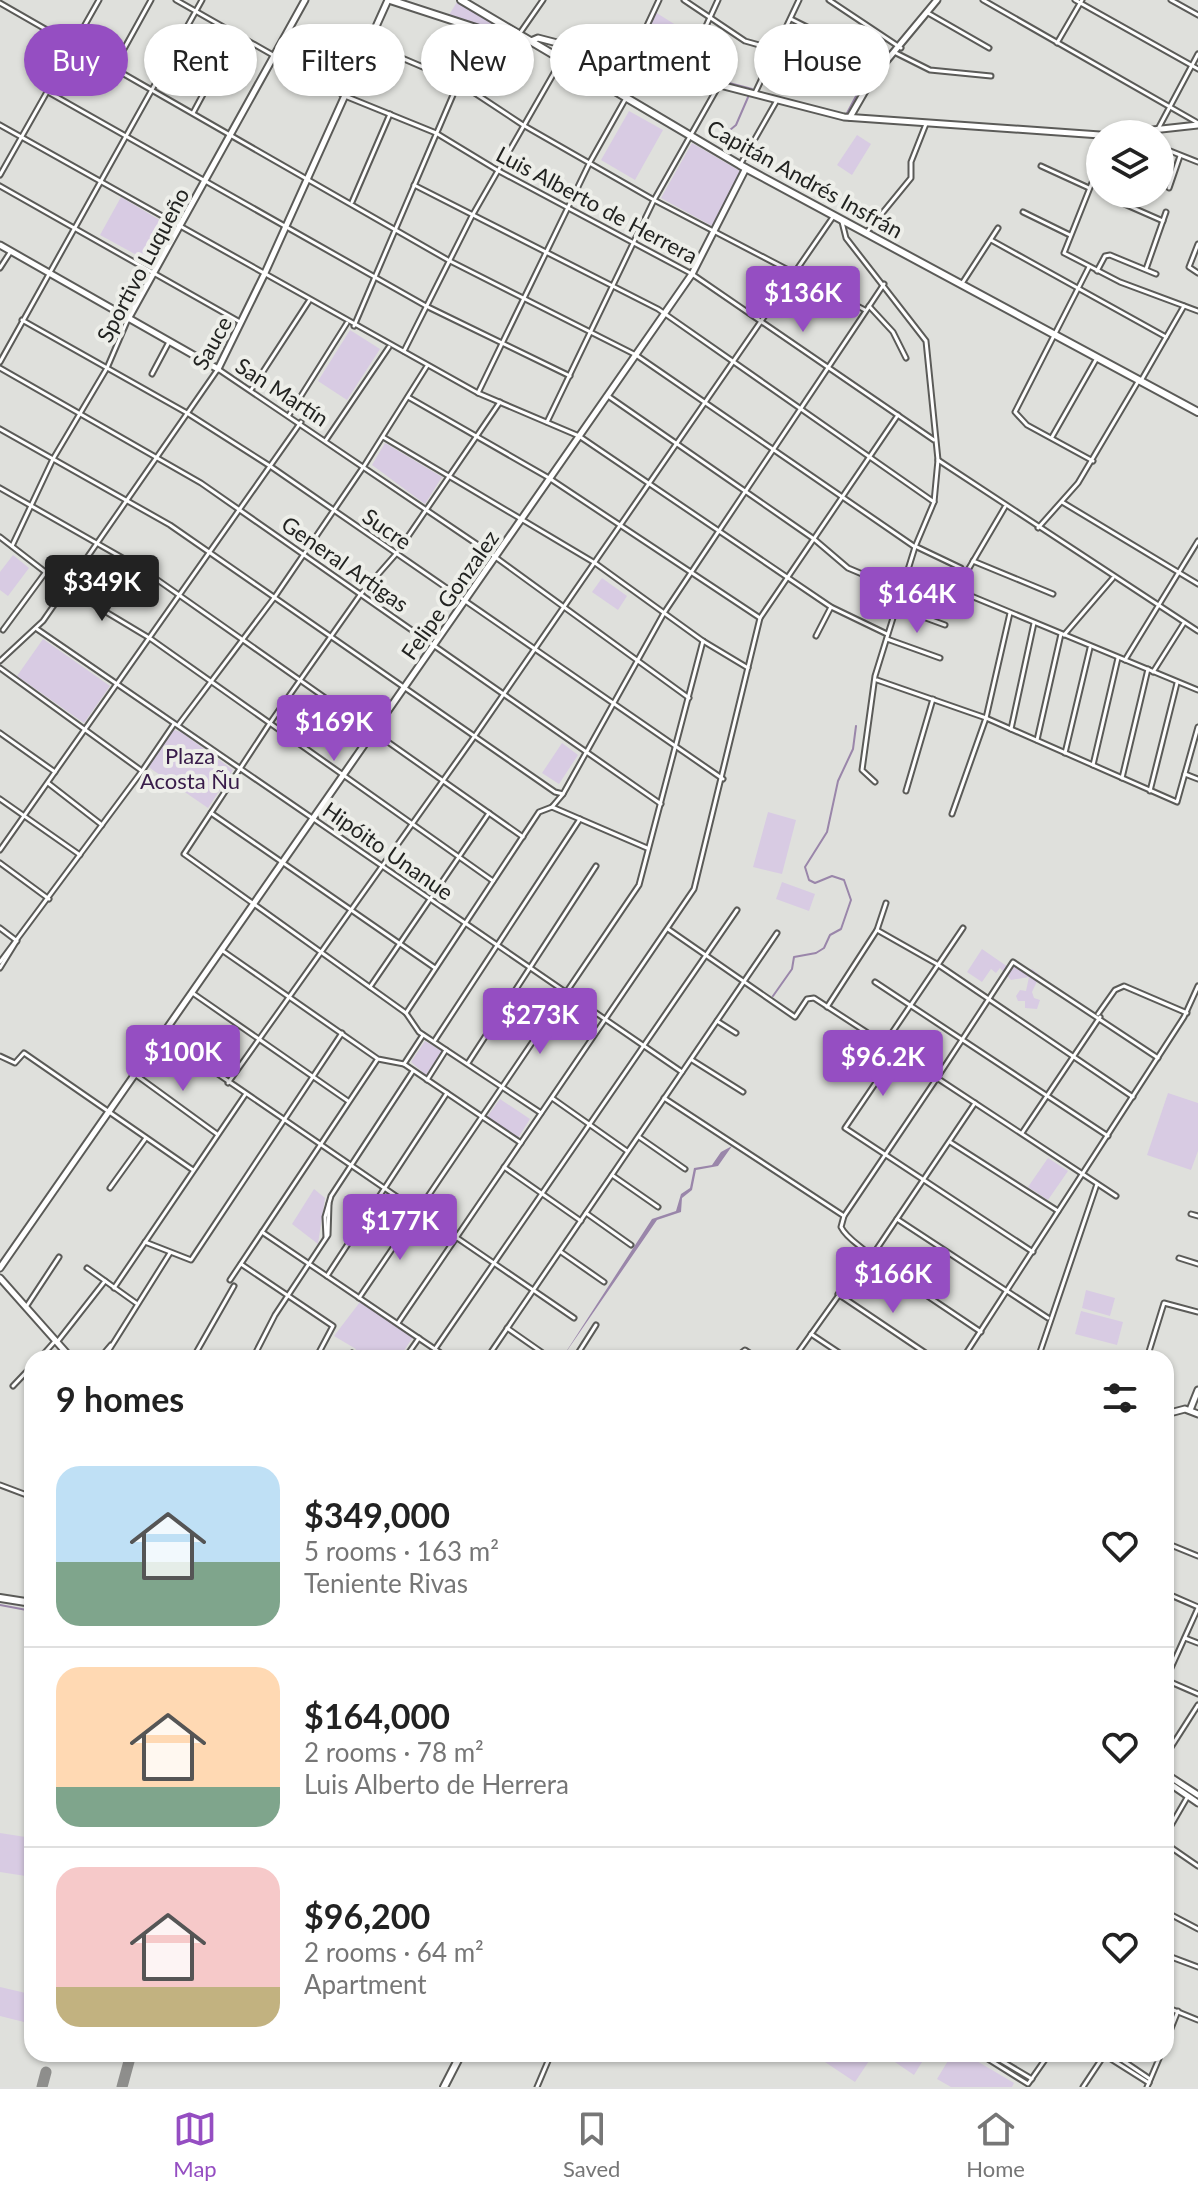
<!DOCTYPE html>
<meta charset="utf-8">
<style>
:root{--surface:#fff;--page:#f6f6f6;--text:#222;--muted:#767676;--line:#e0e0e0;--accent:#954ec2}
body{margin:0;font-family:Lato,sans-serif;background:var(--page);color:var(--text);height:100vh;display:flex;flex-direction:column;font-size:30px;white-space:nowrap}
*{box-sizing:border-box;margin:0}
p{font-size:26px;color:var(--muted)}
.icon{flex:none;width:44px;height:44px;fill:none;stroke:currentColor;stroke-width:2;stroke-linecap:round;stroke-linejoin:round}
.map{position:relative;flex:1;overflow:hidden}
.sheet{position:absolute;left:24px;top:1350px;width:1150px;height:712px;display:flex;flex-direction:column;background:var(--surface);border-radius:24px;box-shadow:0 2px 6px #0004}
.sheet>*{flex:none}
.banner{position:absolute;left:24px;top:24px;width:1150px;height:72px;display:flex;gap:16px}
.controls{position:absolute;left:1086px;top:120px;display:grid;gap:16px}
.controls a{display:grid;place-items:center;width:88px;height:88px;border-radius:50%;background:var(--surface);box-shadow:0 2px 6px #0004;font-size:40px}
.price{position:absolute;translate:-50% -68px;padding:0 18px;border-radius:8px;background:var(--accent);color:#fff;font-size:26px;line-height:52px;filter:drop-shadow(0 2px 4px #0008)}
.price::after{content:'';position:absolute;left:50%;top:48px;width:24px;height:18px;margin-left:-12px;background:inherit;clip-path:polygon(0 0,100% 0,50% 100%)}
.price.active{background:#222;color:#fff}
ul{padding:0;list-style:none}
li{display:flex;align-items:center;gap:24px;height:200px;padding:0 32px}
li+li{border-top:2px solid var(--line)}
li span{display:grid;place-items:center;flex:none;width:224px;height:160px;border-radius:24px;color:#555}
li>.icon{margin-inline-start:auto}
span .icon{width:96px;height:96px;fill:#fffc;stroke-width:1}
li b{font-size:34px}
h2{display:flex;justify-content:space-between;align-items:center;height:96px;padding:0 32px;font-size:34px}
.chip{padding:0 28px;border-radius:36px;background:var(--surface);box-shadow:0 2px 6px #0004;font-size:28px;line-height:72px}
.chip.active{background:var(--accent);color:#fff}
.dock{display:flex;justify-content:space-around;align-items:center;height:112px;border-top:2px solid var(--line);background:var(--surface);font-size:22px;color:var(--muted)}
.dock a{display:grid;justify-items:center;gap:4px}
.dock .active{color:var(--accent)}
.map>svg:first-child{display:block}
.green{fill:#d8cbe3}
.water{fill:#9a86aa}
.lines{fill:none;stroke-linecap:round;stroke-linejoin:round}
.stream{stroke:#9a86aa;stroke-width:2}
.taxiway{stroke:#8e8e8c;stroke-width:11}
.street-casing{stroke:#5b5b58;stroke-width:7}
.secondary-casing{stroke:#5b5b58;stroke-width:9}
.primary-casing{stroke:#5b5b58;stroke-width:10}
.street{stroke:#fff;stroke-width:3}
.secondary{stroke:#fff;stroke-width:5}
.primary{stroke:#fff;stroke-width:6}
.labels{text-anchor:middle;stroke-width:8;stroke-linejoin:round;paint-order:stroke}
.street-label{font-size:22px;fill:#222321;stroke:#edeee9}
.park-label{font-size:22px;fill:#381b4a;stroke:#edeee9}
</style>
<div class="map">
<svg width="1198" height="2087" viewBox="0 0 1198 2087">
<rect width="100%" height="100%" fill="#dfe0dc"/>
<g class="green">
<path d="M457 2 519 36V39L449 15Z"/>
<path d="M655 12 695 37 688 53 642 39Z"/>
<path d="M629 111 663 130 635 180 601 160Z"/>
<path d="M857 135 871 144 852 175 837 165Z"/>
<path d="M692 143 740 171 712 226 661 198Z"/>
<path d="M121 197 173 228 153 264 100 235Z"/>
<path d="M350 330 380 349 347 400 318 381Z"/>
<path d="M385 443 442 477 425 504 372 465Z"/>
<path d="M13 555 29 568 8 596 0 590V572Z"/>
<path d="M602 578 627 596 618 610 592 592Z"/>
<path d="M43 639 110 686 84 723 17 676Z"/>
<path d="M171 729 181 732 233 770 208 808 147 766Z"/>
<path d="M562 743 578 755 559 784 542 773Z"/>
<path d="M768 812 796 820 782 874 753 867Z"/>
<path d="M782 882 815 894 809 911 776 899Z"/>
<path d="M982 949 1008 967 1016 964 1029 971 1032 969 1040 975 1032 992 1034 998 1040 1000 1037 1009 1025 1008V1001H1018L1016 996 1020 990 1026 991 1029 977 1011 980 1000 968 996 973 991 969 982 982 967 972Z"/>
<path d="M425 1041 442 1051 426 1075 411 1062Z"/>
<path d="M1168 1093 1198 1103V1151L1191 1170 1147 1155Z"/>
<path d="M500 1099 530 1119 518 1138 487 1117Z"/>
<path d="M1048 1158 1068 1171 1048 1200 1028 1187Z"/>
<path d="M314 1189 325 1198 318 1244 292 1224Z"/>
<path d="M1086 1290 1115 1298 1110 1316 1082 1308Z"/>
<path d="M360 1302 413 1337 399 1358H351L356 1349 334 1336Z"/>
<path d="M1081 1311 1123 1322 1117 1345 1075 1334Z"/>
<path d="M0 1833 32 1838V1877L0 1872Z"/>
<path d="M0 1987 30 1994 24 2022 0 2016Z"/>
<path d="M813 2054H872L873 2055 855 2082Z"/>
<path d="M896 2054H927L914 2075 892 2060Z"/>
<path d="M952 2054H965L1014 2083 1012 2087H951L937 2079Z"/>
</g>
<path class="water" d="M732 1146 718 1166 696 1170 692 1190 682 1198 681 1212 657 1220 562 1358 652 1219 676 1211 681 1194 690 1188 694 1168 712 1165 721 1152Z"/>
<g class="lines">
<g class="stream">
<path d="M691 73 752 89"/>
<path d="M842 114 846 115 869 72 893 48"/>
<path d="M835 118 868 121"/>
<path d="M724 135 736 125 749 95"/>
<path d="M1065 135 1087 137"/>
<path d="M773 996 792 969 794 957 816 953 824 948 830 935 841 929 851 900 844 880 832 876 815 883 809 880 805 867 827 832 838 781 853 749 856 726"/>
<path d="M0 1605 32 1611"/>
</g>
<g class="taxiway">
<path d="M42 2087 46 2072"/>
<path d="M122 2087 131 2054"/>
</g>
<g class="street-casing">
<g id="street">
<path d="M176 0 345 96 436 133 497 170 692 274 934 440"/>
<path d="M684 0 745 41 848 70"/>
<path d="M829 0 901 48"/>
<path d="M983 0 1198 123"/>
<path d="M1075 0 1198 69"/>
<path d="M1171 0 1198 15"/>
<path d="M0 3 448 260 636 355 915 547"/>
<path d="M928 13 989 48"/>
<path d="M791 19 809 28"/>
<path d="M520 33 543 0"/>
<path d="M1057 43 1082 0"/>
<path d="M369 44 458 82 523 125 654 200 865 310"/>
<path d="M896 53 930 70 991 76"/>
<path d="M631 60 659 0"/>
<path d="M114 67 151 0"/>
<path d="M684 74 718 0"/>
<path d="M48 92 426 306 570 376"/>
<path d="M755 93 799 0"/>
<path d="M193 113 235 35"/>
<path d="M0 125 478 393 579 436 831 607 887 634"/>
<path d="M1158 129 1198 54"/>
<path d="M1160 147 1198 162"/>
<path d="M740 165 776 102"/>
<path d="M1041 166 1089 188"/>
<path d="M1097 170 1064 253 1120 282 1198 311"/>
<path d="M0 175 99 0"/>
<path d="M414 185 658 309 934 502"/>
<path d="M0 186 240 322"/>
<path d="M1169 188 1180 156"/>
<path d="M1106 196 1163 221"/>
<path d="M352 202 390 114"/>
<path d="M1023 212 1070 235"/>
<path d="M842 222 846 238 926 341 938 460 934 502 915 547 875 676 862 770 875 782"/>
<path d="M866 233 911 178V162L926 124"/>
<path d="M991 240 1166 337"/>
<path d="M1198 244 1189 267 1198 273"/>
<path d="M1089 267 1015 412 1027 425 1093 461"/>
<path d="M0 268 11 251"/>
<path d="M1146 269 1166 212"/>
<path d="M1097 271 1105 256 1110 255 1156 274"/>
<path d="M961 285 998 228"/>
<path d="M869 306 893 332 906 358"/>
<path d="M22 320 187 413 270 466 723 779"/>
<path d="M354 326 480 32"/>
<path d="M404 351 472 216 562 59"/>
<path d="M0 362 202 0"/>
<path d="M0 368 201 483 661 804"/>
<path d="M152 374 169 342"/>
<path d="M1142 379 1184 306"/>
<path d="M251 390 309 301"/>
<path d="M478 393 590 162 626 98"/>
<path d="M608 396 814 539 848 568 900 590"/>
<path d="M408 397 549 478 760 618"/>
<path d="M500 402 396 554 360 595 270 723 184 854 406 1013 419 1032 541 1113"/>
<path d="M289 415 347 323"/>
<path d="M547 422 654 200 718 87"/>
<path d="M0 429 170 525 555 792 563 794"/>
<path d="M383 437 595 563 703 641 748 668"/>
<path d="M1052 437 1097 358"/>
<path d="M326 440 389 347"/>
<path d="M938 460 1198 631"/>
<path d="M0 488 142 569 523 837"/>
<path d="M1062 502 1198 584"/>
<path d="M1005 507 965 575 959 591 1198 690"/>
<path d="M1038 528 1078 483 1139 380"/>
<path d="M0 537 66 588 151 639 493 881"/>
<path d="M12 546 53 459 107 368 128 319"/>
<path d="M917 547 961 568 965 575"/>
<path d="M973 561 1053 594"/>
<path d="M896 607 945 625"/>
<path d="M37 629 682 1072"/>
<path d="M3 630 45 573"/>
<path d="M1064 635 1113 578"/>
<path d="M816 636 831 607"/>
<path d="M887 639 940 658"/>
<path d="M1125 660 1198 541"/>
<path d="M0 661 43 621 218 369 487 551 689 698"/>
<path d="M0 668 142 771 0 962"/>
<path d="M1153 672 1184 623"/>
<path d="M877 680 986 718 1177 802 1198 727"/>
<path d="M179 724 274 598 364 466 427 366"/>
<path d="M1011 729 1034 623"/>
<path d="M0 733 55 772"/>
<path d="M1037 740 1061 634"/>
<path d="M1065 753 1090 648"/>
<path d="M1093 765 1118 658"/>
<path d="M142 771 174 724"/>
<path d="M1185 774 1198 779"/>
<path d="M1122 778 1148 669"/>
<path d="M48 783 102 825"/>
<path d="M906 791 933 699"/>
<path d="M1150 791 1177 683"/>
<path d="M0 799 80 855"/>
<path d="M552 807 647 848"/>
<path d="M211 813 435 968"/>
<path d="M952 814 986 718 1010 613"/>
<path d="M0 850 301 422"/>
<path d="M0 863 49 899"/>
<path d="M0 928 17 941"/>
<path d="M668 929 795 1017 807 999 814 998 937 1078 844 1216 841 1227C848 1241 865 1247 874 1260L981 1332"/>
<path d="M877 930 937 964 1133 1097"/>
<path d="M223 951 378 1059 404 1064 521 1143"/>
<path d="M0 968 16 942"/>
<path d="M875 982 1108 1136"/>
<path d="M370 987 489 813"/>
<path d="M194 994 348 1101"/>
<path d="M827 1007 877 930 886 903"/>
<path d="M406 1013 539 812 552 807 563 794 664 613 884 284"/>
<path d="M1098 1014 1115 990 1124 986 1187 1013"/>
<path d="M717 1021 736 1033"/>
<path d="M161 1035 574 1318"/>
<path d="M435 1040 580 819"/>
<path d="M885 1043 963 928"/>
<path d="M896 1053 845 1128 1033 1252"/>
<path d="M0 1056 15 1063 24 1053 193 1170"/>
<path d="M692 1060 743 1092"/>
<path d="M468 1063 596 866"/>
<path d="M404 1064 423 1035"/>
<path d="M136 1075 217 1134"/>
<path d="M427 1080 446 1050"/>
<path d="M228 1083 474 737 833 217"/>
<path d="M552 1098 627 1151"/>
<path d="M664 1098 844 1216"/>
<path d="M1022 1133 1100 1017"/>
<path d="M639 1137 685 1169"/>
<path d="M950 1142 1058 1211"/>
<path d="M504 1167 581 1221"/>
<path d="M612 1175 658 1207"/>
<path d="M110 1188 146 1138"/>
<path d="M1116 1196 937 1078 1013 962 1158 1058"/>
<path d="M586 1213 631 1245"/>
<path d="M1191 1214 1198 1216"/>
<path d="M897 1219 1048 1318"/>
<path d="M262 1232 448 1358"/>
<path d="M326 1237 325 1217 331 1196 413 1071"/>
<path d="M145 1242 191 1260 342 1033"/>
<path d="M561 1252 604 1282"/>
<path d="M1179 1258 1198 1264"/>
<path d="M241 1264 333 1326 316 1358"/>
<path d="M87 1268 136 1303"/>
<path d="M327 1276 447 1093"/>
<path d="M230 1280 377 1060"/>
<path d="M114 1288 245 1095"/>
<path d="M838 1294 933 1358"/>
<path d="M359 1298 639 885 703 641"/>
<path d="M26 1307 59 1257"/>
<path d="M398 1323 694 889 760 618 898 415"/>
<path d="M507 1328 550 1358"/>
<path d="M811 1334 847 1358"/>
<path d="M58 1341 105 1281"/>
<path d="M435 1349 737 910"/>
<path d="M40 1358 56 1340"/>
<path d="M100 1358 111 1345"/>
<path d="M104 1358 170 1253"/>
<path d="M193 1358 234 1286"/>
<path d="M253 1358 275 1315 328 1235 329 1204"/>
<path d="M348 1358 352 1353"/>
<path d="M405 1358 419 1338"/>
<path d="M487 1358 777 933"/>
<path d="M575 1358 596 1325"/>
<path d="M735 1358 745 1350 757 1358"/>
<path d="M794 1358 864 1260 874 1253 975 1103"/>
<path d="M963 1358 1184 1017 1198 986"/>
<path d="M1038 1358 1097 1184"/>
<path d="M1147 1358 1164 1303 1198 1312"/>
<path d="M13 1386 32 1366"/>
<path d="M0 1485 32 1497"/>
<path d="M1166 1543 1198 1556"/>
<path d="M1166 1593 1198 1607"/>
<path d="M1185 1638 1198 1643"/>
<path d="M1166 1679 1198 1608"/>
<path d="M1166 1680 1198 1694"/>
<path d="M1166 1755 1198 1705"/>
<path d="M1166 1834 1188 1796"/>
<path d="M1166 1844 1198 1866"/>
<path d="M1166 1912 1198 1929"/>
<path d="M1166 1955 1198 1967"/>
<path d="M1166 2007 1198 2020"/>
<path d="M1166 2041 1178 2011"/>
<path d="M980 2054 1028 2084 1049 2054"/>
<path d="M990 2054 1032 2079"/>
<path d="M1103 2054 1149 2083"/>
<path d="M1113 2054 1150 2079"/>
<path d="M537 2087 551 2054"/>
<path d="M1083 2087 1105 2054"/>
<path d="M1147 2087 1161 2054"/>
</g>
</g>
<g class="secondary-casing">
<g id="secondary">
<path d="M531 41 538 38 844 117 1100 135"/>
<path d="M850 117 873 77 937 0"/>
<path d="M1116 134 1198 125"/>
<path d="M0 245 218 369 264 275 388 0"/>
<path d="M128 319 305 0"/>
<path d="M0 1268 692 274 746 168"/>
<path d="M0 1278 71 1358"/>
<path d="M1190 1410 1198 1390"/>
<path d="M1166 1414 1185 1409 1198 1414"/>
<path d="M1166 1774 1198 1795"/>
<path d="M1166 1781 1198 1803"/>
</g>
</g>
<g class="primary-casing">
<g id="primary">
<path d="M390 0 522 43 531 41"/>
<path d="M461 0 740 165 1198 412"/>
<path d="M0 1598 32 1603"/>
<path d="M444 2087 461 2054"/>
</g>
</g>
<use href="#street" class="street"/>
<use href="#secondary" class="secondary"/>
<use href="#primary" class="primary"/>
</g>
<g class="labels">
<g class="street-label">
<text transform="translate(805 179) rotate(29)" y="8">Capitán Andrés Insfrán</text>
<text transform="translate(597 205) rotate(28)" y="8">Luis Alberto de Herrera</text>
<text transform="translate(143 265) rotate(-62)" y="8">Sportivo Luqueño</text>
<text transform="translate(212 343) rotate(-61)" y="8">Sauce</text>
<text transform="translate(282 392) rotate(33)" y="8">San Martín</text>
<text transform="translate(387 529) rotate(35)" y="8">Sucre</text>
<text transform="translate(345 564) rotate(35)" y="8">General Artigas</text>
<text transform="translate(450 595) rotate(-55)" y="8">Felipe Gonzalez</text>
<text transform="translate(388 851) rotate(35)" y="8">Hipóito Unanue</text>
</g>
<g class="park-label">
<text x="190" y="764">Plaza<tspan x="190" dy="25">Acosta Ñu</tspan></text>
</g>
</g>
</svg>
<div class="controls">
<a><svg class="icon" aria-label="layers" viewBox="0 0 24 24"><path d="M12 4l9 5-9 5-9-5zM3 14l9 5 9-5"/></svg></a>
</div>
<b class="price" style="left:803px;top:334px">$136K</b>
<b class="price active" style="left:102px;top:623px">$349K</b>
<b class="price" style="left:917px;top:635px">$164K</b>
<b class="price" style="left:334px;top:763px">$169K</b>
<b class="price" style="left:540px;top:1056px">$273K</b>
<b class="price" style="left:183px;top:1093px">$100K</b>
<b class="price" style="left:883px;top:1098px">$96.2K</b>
<b class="price" style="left:400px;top:1262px">$177K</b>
<b class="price" style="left:893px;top:1315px">$166K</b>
<div class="banner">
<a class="chip active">Buy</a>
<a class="chip">Rent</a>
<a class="chip">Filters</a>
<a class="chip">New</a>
<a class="chip">Apartment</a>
<a class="chip">House</a>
</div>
<section class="sheet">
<h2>9 homes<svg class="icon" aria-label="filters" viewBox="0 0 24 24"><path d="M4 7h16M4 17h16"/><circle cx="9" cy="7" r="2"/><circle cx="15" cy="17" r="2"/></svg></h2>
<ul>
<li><span style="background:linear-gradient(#bfe0f5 60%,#7fa58c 0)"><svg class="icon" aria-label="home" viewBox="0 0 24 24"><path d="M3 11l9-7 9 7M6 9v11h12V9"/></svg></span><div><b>$349,000</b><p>5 rooms · 163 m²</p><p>Teniente Rivas</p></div><svg class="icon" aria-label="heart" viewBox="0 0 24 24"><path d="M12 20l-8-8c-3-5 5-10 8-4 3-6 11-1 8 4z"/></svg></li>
<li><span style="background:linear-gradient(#ffd9b3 75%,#7fa58c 0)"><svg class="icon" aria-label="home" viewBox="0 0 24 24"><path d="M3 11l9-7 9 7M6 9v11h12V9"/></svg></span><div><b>$164,000</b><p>2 rooms · 78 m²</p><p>Luis Alberto de Herrera</p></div><svg class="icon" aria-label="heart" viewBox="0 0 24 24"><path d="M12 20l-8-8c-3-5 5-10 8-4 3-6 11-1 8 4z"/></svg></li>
<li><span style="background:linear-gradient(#f6c9c9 75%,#c2b280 0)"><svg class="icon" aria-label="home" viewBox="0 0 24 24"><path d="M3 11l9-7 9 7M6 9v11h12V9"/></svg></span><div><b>$96,200</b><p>2 rooms · 64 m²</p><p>Apartment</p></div><svg class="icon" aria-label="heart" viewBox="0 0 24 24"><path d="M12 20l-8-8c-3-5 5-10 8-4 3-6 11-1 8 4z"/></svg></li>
</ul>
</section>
</div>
<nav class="dock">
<a class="active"><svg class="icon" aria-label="map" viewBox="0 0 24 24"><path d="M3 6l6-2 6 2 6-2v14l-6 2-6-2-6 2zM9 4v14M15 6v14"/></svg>Map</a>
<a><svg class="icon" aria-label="saved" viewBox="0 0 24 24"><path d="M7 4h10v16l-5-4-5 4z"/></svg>Saved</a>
<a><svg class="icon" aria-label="home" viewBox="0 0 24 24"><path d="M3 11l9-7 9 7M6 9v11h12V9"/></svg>Home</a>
</nav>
